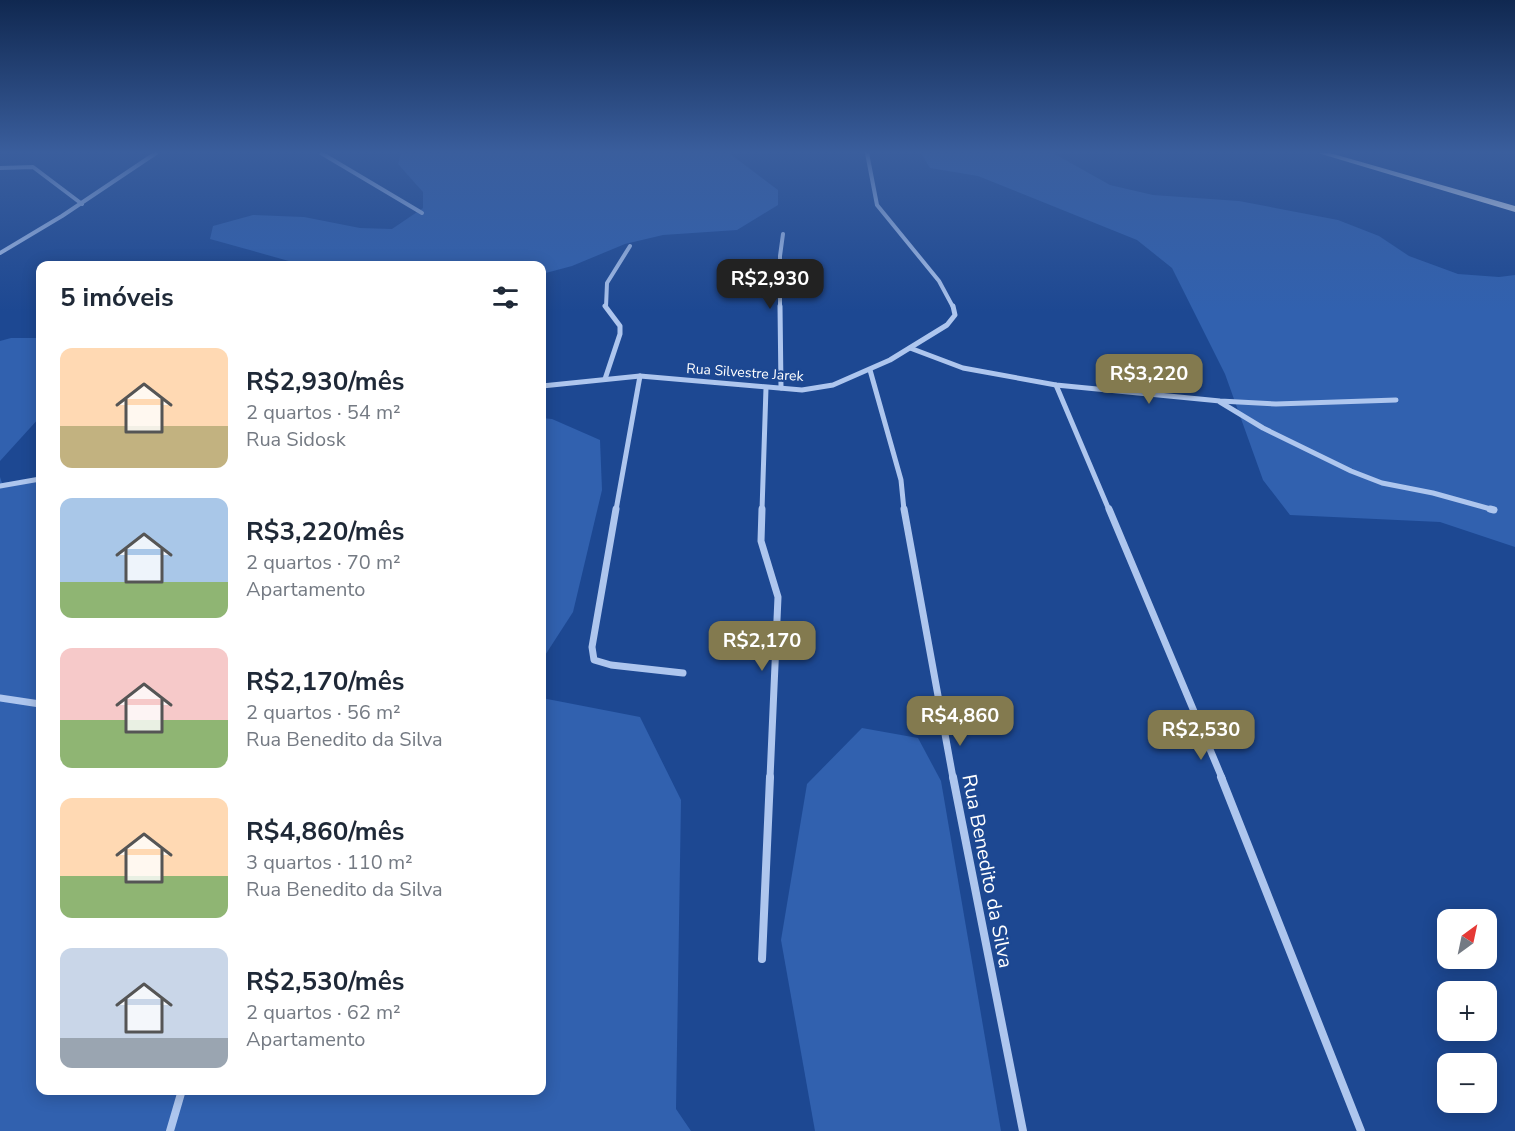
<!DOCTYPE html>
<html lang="pt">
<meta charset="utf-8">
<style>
:root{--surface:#fff;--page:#f2f2f3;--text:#1f2937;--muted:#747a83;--accent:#837a4f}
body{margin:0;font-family:"Nunito Sans",sans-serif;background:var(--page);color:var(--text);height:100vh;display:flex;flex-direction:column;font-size:22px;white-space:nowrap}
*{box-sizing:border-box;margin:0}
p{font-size:20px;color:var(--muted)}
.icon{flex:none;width:33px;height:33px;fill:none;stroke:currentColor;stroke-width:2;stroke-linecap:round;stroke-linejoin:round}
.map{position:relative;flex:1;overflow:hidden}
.sheet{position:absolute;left:36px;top:261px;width:510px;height:834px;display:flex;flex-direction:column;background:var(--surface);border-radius:12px;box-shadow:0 3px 15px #0003}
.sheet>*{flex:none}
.needle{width:39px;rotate:33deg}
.buttons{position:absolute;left:1437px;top:909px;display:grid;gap:12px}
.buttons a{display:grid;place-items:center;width:60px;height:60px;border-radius:12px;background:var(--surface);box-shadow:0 3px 15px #0003;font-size:30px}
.price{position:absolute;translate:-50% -51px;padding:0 14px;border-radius:12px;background:var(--accent);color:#fff;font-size:20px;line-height:39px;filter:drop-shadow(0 2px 3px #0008)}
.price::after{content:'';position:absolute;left:50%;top:36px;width:18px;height:14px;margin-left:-9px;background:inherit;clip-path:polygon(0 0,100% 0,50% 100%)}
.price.on{background:#222;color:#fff}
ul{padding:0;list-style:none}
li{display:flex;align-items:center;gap:18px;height:150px;padding:0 24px}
li span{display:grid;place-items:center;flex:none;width:168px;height:120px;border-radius:12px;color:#555}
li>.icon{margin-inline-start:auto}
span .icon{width:72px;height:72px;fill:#fffc;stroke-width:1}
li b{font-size:26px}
h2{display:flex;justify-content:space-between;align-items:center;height:72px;padding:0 24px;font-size:26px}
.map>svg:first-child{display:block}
.green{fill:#3161af}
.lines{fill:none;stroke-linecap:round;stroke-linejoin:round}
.minor-far3{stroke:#aec6ee;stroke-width:4}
.minor-far2{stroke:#aec6ee;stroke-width:5}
.minor-far1{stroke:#aec6ee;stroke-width:7}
.minor{stroke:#aec6ee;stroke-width:8}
.primary{fill:#f5f8ff;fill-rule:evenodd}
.labels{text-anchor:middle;stroke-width:4.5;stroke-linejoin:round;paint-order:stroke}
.far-street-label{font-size:14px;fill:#fff;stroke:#1d4892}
.near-street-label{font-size:20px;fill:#fff;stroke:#1d4892}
</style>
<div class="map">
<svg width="1515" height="1131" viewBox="0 0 1515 1131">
<rect width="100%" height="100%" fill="#1d4892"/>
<g class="green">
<path d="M401 153H729L778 190V205L737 230 663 235 625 244 572 266 542 274V266L303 265 210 239 213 226 253 215 304 217 360 228 392 229 423 208V192L398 164Z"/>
<path d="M921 153H1053L1110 185 1153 195 1239 201 1338 220 1379 236 1409 256 1458 274 1499 277 1515 275V547L1440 522 1290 515 1263 480 1225 374 1172 268 1137 240 978 176 930 168Z"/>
<path d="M11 338H40V417L0 461V341Z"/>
<path d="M542 418 552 419 600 440 602 490 573 612 542 660Z"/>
<path d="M0 477 2 483 40 480V1090H542V698L640 717 681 800 676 1109 691 1131H0Z"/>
<path d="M862 728 918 738 941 781 1001 1131H815L781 940 807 784Z"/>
</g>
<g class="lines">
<g class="minor-far3">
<path d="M321 153 422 213"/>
<path d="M867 153 877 205 939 281 953 307"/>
<path d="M0 168 33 167 82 204"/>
<path d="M0 253 62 216 156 153"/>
<path d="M606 307 607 283 630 246"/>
<path d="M780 307V256L783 234"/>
</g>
<g class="minor-far2">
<path d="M780 306 781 388"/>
<path d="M910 348 963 368 1056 385 1220 401 1276 404 1396 400"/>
<path d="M870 370 901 480 904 510"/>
<path d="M605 379 620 334V326L605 306"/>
<path d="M1056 385 1109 510"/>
<path d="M542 386 640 376 802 390 833 385 890 360 947 325 955 315 953 306"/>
<path d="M1220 402 1263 428 1351 471 1382 483 1433 493 1494 510"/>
<path d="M0 486 40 479"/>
<path d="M616 510 640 376"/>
<path d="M762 510 766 388"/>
</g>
<g class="minor-far1">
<path d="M616 509 592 647 594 660 611 665 683 673"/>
<path d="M762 509 761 541 778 597 770 778"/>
<path d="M904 509 953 778"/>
<path d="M1109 509 1222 778"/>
<path d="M1490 509 1494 510"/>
<path d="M0 698 40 704"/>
</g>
<g class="minor">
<path d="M953 777 1023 1131"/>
<path d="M1221 777 1361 1131"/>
<path d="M762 959 770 777"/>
<path d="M170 1131 182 1090"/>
</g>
<path class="primary" d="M1318 153H1330L1515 206V212Z"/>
</g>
<linearGradient id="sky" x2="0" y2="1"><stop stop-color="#102850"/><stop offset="0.49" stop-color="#3a5e9d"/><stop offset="1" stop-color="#3a5e9d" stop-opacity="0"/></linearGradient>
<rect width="1515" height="311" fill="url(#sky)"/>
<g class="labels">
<g class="far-street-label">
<text transform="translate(745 372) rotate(4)" y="5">Rua Silvestre Jarek</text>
</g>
<g class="near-street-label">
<text transform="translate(988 871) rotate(79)" y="7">Rua Benedito da Silva</text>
</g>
</g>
</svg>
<div class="buttons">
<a><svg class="needle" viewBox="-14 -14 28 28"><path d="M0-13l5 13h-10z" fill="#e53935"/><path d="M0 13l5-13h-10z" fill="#747a83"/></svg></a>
<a>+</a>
<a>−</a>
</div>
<b class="price on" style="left:770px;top:310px">R$2,930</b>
<b class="price" style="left:1149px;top:405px">R$3,220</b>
<b class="price" style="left:762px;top:672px">R$2,170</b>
<b class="price" style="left:960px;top:747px">R$4,860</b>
<b class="price" style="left:1201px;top:761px">R$2,530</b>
<section class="sheet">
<h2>5 imóveis<svg class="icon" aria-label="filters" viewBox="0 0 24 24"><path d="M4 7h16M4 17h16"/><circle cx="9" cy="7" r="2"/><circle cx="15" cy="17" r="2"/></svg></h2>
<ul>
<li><span style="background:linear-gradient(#ffd9b3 65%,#c2b280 0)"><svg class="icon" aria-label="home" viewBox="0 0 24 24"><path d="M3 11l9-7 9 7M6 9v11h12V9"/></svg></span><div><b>R$2,930/mês</b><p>2 quartos · 54 m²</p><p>Rua Sidosk</p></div></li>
<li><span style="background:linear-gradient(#a9c7e8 70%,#8fb573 0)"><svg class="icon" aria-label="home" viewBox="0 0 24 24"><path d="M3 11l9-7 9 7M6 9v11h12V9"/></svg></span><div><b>R$3,220/mês</b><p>2 quartos · 70 m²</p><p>Apartamento</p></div></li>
<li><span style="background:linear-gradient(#f6c9c9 60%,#8fb573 0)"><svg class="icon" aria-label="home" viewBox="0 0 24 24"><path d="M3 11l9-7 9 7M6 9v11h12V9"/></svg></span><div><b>R$2,170/mês</b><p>2 quartos · 56 m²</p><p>Rua Benedito da Silva</p></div></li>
<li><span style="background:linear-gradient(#ffd9b3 65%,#8fb573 0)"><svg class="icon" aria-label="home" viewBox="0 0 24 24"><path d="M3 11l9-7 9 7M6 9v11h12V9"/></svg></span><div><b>R$4,860/mês</b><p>3 quartos · 110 m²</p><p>Rua Benedito da Silva</p></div></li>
<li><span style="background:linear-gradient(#c9d6e8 75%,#9aa5b1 0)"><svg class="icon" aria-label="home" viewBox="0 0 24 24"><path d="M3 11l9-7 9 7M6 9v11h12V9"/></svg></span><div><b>R$2,530/mês</b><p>2 quartos · 62 m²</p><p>Apartamento</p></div></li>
</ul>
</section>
</div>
